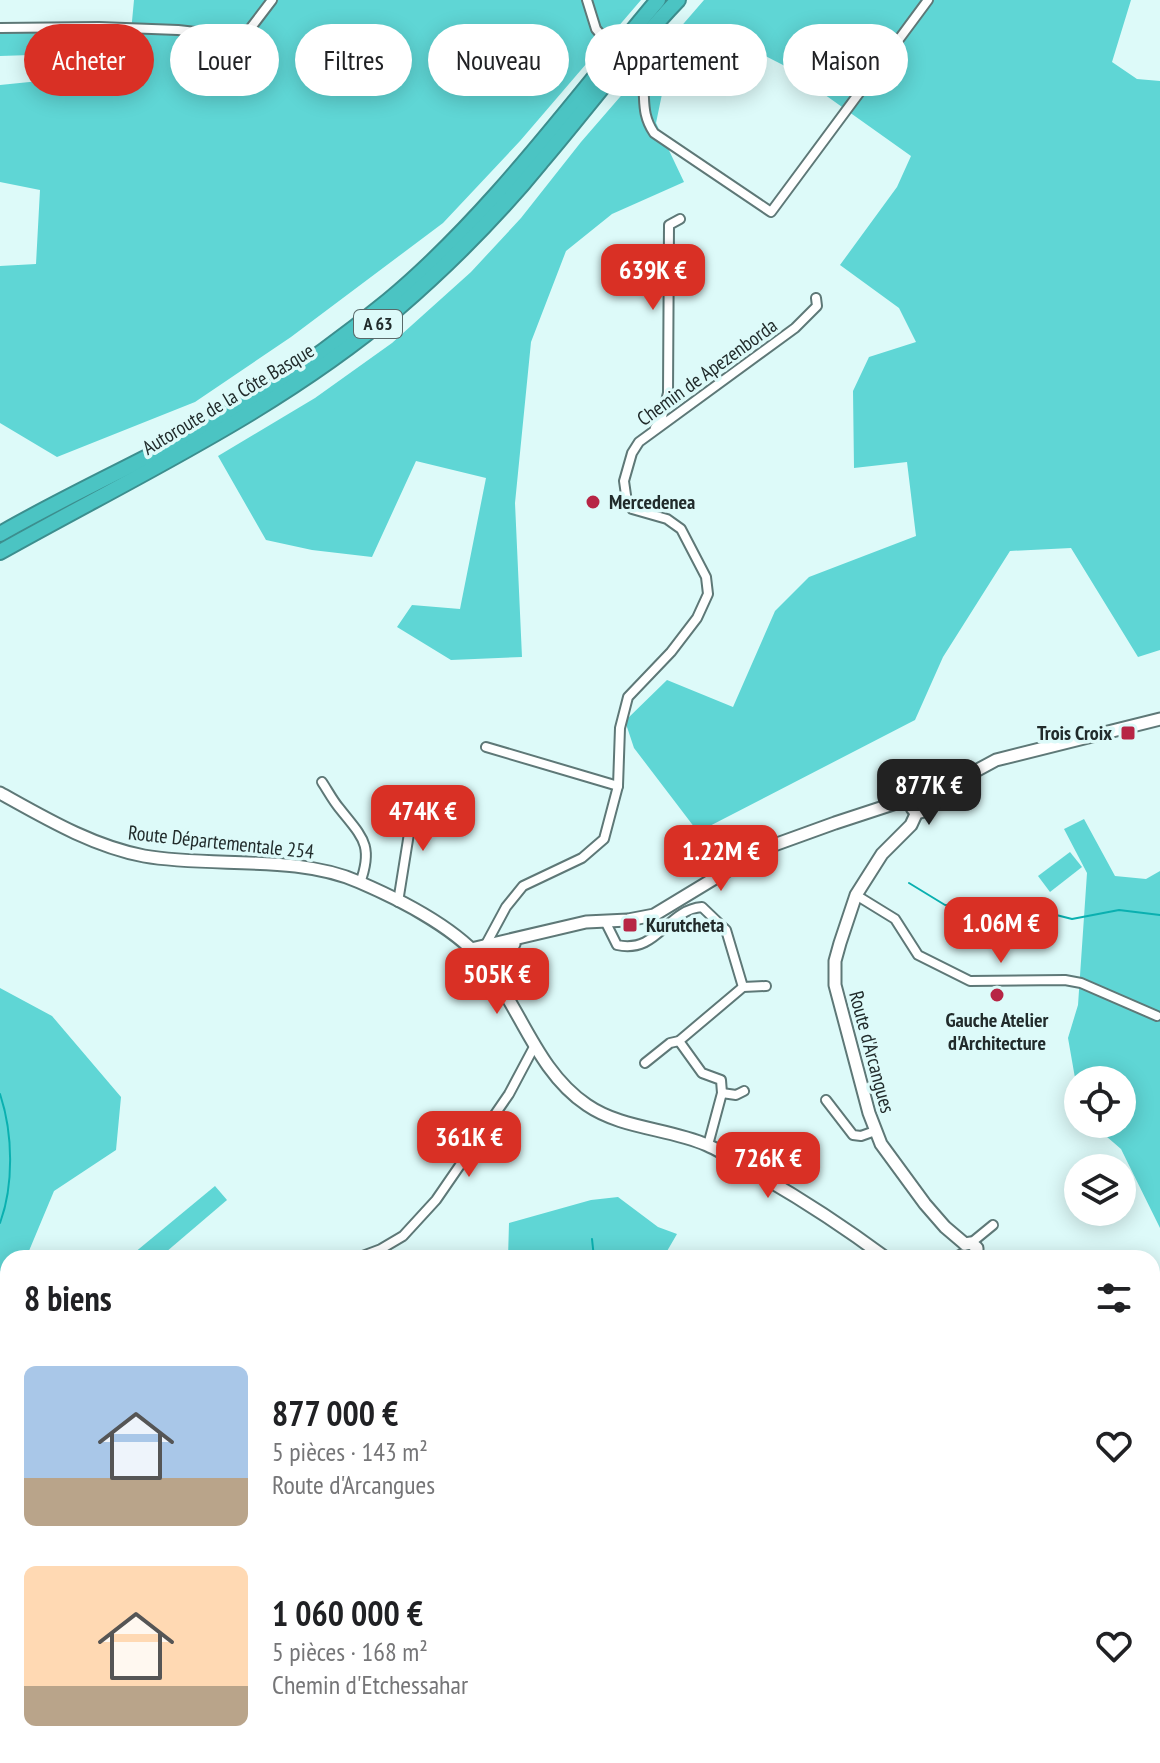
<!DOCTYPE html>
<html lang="fr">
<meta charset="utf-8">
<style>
:root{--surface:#fff;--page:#f6f6f6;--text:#202124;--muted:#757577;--accent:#d93025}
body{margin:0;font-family:"PT Sans Narrow",sans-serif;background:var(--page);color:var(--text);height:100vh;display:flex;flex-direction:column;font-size:30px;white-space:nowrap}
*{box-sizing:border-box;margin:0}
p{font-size:26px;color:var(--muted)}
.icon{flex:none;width:44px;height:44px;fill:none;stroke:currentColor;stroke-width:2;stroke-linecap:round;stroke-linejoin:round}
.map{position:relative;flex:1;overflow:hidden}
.side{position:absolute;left:0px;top:1250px;width:1160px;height:514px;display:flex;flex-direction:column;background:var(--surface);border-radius:24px 24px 0 0;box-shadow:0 4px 20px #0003}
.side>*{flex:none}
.top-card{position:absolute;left:24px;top:24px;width:1112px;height:72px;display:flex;gap:16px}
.controls{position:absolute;left:1064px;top:1066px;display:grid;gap:16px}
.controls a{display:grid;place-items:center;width:72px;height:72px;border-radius:50%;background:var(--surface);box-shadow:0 4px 20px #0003;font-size:40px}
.price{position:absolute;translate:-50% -68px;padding:0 18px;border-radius:16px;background:var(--accent);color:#fff;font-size:26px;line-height:52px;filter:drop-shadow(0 2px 4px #0008)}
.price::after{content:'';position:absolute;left:50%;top:48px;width:24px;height:18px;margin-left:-12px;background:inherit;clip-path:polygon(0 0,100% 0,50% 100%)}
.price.active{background:#222;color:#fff}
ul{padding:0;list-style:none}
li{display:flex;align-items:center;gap:24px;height:200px;padding:0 24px}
li span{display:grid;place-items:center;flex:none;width:224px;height:160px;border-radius:12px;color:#555}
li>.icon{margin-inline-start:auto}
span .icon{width:96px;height:96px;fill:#fffc;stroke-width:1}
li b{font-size:34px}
h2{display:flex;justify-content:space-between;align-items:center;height:96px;padding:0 24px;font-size:34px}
.chip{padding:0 28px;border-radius:36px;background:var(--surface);box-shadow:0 4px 20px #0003;font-size:28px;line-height:72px}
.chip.active{background:var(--accent);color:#fff}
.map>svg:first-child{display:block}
.green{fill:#5fd6d5}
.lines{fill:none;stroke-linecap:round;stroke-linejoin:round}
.stream{stroke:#0ab0b0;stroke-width:2}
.street-casing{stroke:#5e7877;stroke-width:12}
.secondary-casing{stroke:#5e7877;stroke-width:15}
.highway-casing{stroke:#3c8e8e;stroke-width:18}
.street{stroke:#fff;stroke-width:8}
.secondary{stroke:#fff;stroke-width:11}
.highway{stroke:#4bc4c3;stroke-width:14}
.poi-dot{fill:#b72545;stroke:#ddfaf9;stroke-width:3}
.labels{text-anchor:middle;stroke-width:7;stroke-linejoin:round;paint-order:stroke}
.shield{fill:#ddfaf9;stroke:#596969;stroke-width:2}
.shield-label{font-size:18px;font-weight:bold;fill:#212b2b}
.street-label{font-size:20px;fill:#212b2b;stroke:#ddfaf9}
.poi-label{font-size:20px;font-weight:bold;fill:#212b2b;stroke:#ddfaf9;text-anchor:start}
</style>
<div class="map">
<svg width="1160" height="1763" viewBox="0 0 1160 1763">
<rect width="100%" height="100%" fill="#ddfaf9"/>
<g class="green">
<path d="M134 0H641L520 141 443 223 291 337 195 402 57 457 0 423V266L36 264 40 190 0 182V85L69 78 123 52 0 56V30L53 33 131 32Z"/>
<path d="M704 0H1131L1112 62 1137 79 1160 81V650L1138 657 1071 548 1010 551 943 657 915 720 698 832 634 748 625 721 667 680 733 707 775 611 809 577 916 536 907 462 854 468 853 391 869 357 916 342 899 308 840 265 897 187 911 156 783 65 712 29 667 70 656 123 684 182 612 214 566 251 531 342 515 503 522 657 451 660 397 627 412 605 460 609 486 478 416 461 372 557 312 550 266 540 218 456 315 398 392 343 471 272 521 218 581 142Z"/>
<path d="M1084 819 1115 876 1146 879 1160 871V1228L1121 1149 1092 1124H1122V1080H1078V1095L1068 1038 1078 1005 1087 873 1064 829Z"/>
<path d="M1070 852 1082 867 1050 892 1038 876Z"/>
<path d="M0 988 52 1016 121 1097 116 1150 54 1191 26 1258H8V1301L0 1320Z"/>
<path d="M215 1186 227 1200 159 1258H128Z"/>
<path d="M618 1197 658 1227 677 1234 663 1258H508L509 1223 591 1200Z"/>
<path d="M0 1337 8 1343V1382L0 1383Z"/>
<path d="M1152 1362 1160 1366V1394L1152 1402Z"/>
<path d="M386 1756H425L436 1763H380Z"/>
<path d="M596 1756H769L759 1763H584Z"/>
</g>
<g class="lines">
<g class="stream">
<path d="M909 883 945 905H1017L1072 919 1119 910 1160 915"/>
<path d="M0 1094C13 1133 14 1185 0 1223"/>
<path d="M592 1239 594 1258"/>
<path d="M392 1763 395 1756"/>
<path d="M582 1763H589"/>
<path d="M672 1763 719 1756"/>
</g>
<g class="street-casing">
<g id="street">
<path d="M587 0 596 29 607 42"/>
<path d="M0 28 99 27 178 30 231 36 243 35 250 29 272 0"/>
<path d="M637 67C650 90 637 108 654 133L771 212 928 0"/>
<path d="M655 428 662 417 668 393 669 225 680 219"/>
<path d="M486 747 618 786"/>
<path d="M322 782C328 791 333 801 340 809 362 837 374 845 360 883"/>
<path d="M856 895 895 919 918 955 970 981 1065 980 1081 983 1157 1016"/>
<path d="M398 902 415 796"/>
<path d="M605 921 617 945C658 954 666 910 702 907L726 930 743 987"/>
<path d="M485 946 506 907 523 886 582 858 604 839 618 786 620 728 628 697 671 652 697 618 708 594 706 577 681 529 667 519 632 509 627 502 624 481 632 453 639 442 795 328 817 306 816 298"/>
<path d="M679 1041 702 1073 721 1080 722 1093 708 1145"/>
<path d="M645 1063 670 1043 679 1041 743 987 766 986"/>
<path d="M722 1093 736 1095 744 1091"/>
<path d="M826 1100 853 1135 861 1136 875 1131"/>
<path d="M971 1243 993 1225"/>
<path d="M357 1258 381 1249 403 1236 436 1200 509 1094 534 1047"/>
<path d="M0 1607 8 1614"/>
<path d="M1152 1624 1160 1627"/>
<path d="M1152 1679 1160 1673"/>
<path d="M88 1756 92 1763"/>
<path d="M1138 1763 1140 1756"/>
</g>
</g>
<g class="secondary-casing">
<g id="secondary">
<path d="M0 793C45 818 92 846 144 856 211 868 296 854 359 882 401 900 462 931 489 969 522 1013 539 1073 587 1105 622 1129 668 1128 707 1145 723 1152 739 1163 754 1172 800 1198 843 1226 886 1258"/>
<circle cx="919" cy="804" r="8"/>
<path d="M926 798 996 760 1160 719"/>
<path d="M917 812 911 825 882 854 856 895 840 943 835 961V985L869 1113 881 1144 925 1204 945 1227 965 1244"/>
<path d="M471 949 586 922 628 920 654 915 763 849 835 823 896 803 911 802"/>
<path d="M487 965 490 958 514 944"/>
<path d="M965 1244 971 1243 977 1248V1254L973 1258"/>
<path d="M957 1258 963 1255"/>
<path d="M1152 1357 1160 1361"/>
<path d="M1048 1763 1049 1756"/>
</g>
</g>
<g class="highway-casing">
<g id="highway">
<path d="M0 534C61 499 126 469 188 436 258 399 326 352 388 301 490 216 573 101 658 0"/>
<path d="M0 552C135 476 278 410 397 309 449 264 498 215 541 162 587 108 629 51 678 0"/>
</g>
</g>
<use href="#street" class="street"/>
<use href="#secondary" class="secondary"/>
<use href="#highway" class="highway"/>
</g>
<g class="poi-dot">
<circle cx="593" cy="502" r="8"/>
<rect x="1120" y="725" width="16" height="16" rx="4"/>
<rect x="622" y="917" width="16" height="16" rx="4"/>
<circle cx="997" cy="995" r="8"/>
</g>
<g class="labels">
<rect class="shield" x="354" y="310" width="48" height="28" rx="6"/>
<g class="shield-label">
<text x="378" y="330">A 63</text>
</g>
<g class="street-label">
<text transform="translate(707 372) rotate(-36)" y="7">Chemin de Apezenborda</text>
<text transform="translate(228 399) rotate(-31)" y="7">Autoroute de la Côte Basque</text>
<text transform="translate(221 842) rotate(6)" y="7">Route Départementale 254</text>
<text transform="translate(872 1052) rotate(75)" y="7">Route d'Arcangues</text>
</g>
<g class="poi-label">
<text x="609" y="509">Mercedenea</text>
<text x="1112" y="740" text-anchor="end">Trois Croix</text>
<text x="646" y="932">Kurutcheta</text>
<text x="997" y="1027" text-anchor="middle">Gauche Atelier<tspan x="997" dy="23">d'Architecture</tspan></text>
</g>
</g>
</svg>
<div class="controls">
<a><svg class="icon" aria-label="locate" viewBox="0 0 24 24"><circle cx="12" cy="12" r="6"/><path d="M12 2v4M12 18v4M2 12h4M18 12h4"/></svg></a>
<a><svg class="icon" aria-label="layers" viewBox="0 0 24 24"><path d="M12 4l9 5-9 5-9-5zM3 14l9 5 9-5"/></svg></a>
</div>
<b class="price" style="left:653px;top:312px">639K €</b>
<b class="price active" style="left:929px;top:827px">877K €</b>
<b class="price" style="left:423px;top:853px">474K €</b>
<b class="price" style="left:721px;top:893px">1.22M €</b>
<b class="price" style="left:1001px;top:965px">1.06M €</b>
<b class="price" style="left:497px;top:1016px">505K €</b>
<b class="price" style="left:469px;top:1179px">361K €</b>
<b class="price" style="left:768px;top:1200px">726K €</b>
<div class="top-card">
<a class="chip active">Acheter</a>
<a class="chip">Louer</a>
<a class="chip">Filtres</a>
<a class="chip">Nouveau</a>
<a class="chip">Appartement</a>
<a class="chip">Maison</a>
</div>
<section class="side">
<h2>8 biens<svg class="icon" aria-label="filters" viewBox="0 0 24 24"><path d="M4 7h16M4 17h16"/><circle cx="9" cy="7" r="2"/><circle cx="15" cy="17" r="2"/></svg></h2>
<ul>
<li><span style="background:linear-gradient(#a9c7e8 70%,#b9a48a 0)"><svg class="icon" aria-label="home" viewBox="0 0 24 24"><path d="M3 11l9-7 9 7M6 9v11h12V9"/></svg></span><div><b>877 000 €</b><p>5 pièces · 143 m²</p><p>Route d'Arcangues</p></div><svg class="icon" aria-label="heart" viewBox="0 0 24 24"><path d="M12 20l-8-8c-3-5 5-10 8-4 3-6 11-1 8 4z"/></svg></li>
<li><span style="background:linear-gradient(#ffd9b3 75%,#b9a48a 0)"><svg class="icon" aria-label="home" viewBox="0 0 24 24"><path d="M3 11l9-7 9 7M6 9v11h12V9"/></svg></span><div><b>1 060 000 €</b><p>5 pièces · 168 m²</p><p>Chemin d'Etchessahar</p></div><svg class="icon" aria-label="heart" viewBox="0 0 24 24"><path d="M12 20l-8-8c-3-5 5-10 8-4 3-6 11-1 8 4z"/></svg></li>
</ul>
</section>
</div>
